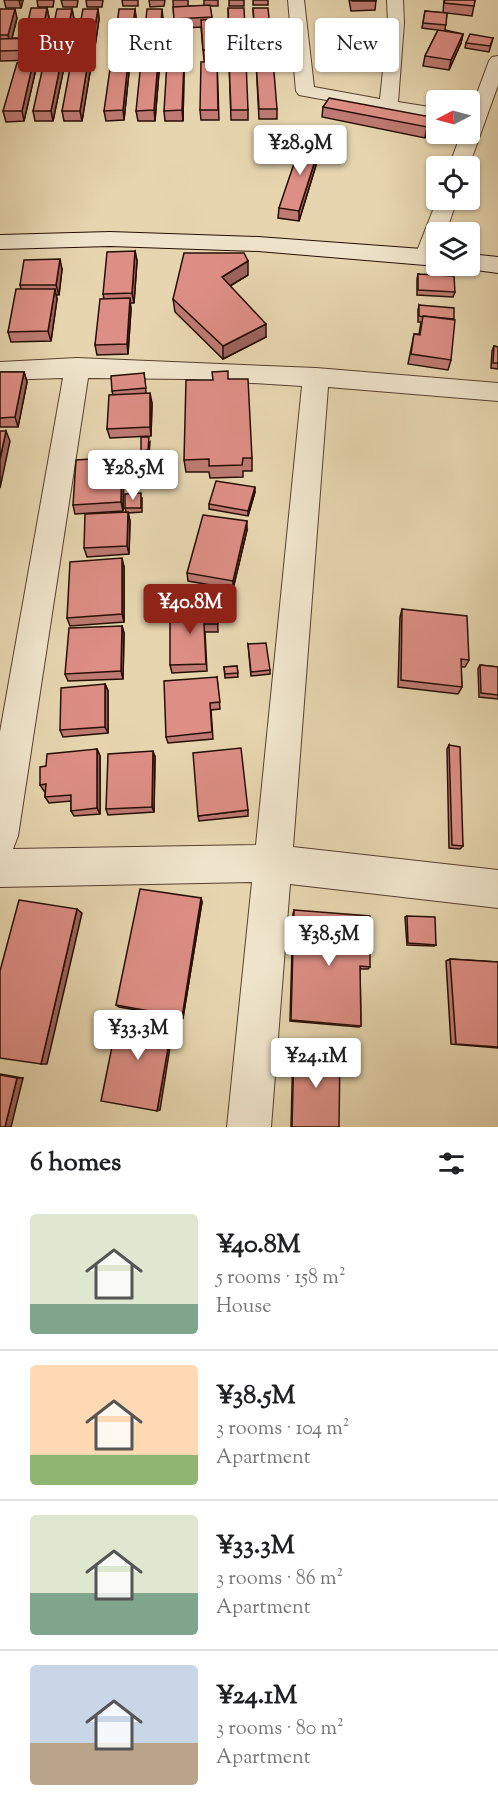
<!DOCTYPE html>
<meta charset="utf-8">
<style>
:root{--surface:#fff;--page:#f2f2f2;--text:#202124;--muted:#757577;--line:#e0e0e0;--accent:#8f2418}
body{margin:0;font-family:"Sorts Mill Goudy",serif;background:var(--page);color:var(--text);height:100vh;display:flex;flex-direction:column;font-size:22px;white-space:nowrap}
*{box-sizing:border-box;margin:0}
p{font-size:20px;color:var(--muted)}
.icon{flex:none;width:33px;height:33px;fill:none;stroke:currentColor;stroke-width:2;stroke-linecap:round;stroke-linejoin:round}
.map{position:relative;height:1127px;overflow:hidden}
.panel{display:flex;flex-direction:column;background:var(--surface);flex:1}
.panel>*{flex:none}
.hud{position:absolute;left:18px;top:18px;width:462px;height:54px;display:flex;gap:12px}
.needle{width:39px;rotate:264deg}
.tools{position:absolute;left:426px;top:90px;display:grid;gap:12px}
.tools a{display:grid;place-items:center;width:54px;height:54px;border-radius:6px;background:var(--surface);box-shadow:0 2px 4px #0004;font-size:30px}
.price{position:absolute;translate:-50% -51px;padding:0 14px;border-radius:6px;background:#fff;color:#222;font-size:20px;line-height:39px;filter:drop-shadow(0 2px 3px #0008)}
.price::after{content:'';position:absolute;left:50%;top:36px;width:18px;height:14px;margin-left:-9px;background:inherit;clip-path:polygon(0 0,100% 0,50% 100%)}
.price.on{background:var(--accent);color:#fff}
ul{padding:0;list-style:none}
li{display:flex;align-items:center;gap:18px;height:150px;padding:0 30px}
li+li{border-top:2px solid var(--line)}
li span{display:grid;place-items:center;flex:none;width:168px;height:120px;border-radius:6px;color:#555}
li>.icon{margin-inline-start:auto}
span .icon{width:72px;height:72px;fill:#fffc;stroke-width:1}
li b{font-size:26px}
h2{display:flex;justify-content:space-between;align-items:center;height:72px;padding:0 30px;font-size:26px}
.chip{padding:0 21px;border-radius:6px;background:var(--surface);box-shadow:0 2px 4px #0004;font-size:21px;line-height:54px}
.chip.on{background:var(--accent);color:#fff}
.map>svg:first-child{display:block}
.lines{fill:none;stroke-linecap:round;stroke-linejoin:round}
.street-casing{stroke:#57402f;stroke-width:2}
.secondary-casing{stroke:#270f04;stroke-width:2}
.street{fill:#efe4cb;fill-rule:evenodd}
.secondary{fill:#efe4cb;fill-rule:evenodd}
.wall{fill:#be7a72;stroke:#270f04;stroke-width:1.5}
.shaded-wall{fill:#9b635d;stroke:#270f04;stroke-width:1.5}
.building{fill:#dd8e85;stroke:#270f04;stroke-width:1.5}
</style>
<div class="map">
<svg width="498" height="1127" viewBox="0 0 498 1127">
<rect width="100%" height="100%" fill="#e6d5af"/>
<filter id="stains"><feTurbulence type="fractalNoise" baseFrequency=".00333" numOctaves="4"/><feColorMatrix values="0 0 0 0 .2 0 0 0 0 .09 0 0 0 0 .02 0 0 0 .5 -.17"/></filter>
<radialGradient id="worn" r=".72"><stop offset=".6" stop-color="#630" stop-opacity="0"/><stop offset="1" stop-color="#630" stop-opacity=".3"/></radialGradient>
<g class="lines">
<g class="street-casing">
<g id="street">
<path d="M288 0H304L314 87 380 99 388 23 387 0H403L404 23 398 102 436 108V120L299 95 296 91Z"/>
<path d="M498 56V85L469 166H449L461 134H470V112L489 61 492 57Z"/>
<path d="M437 200H457L446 232H436V257L434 261 426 263 418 261 415 256Z"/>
<path d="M77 358 316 368 498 383V401L328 387 293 847 498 870V908L290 884 271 1127H227L252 882 0 887V732L63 378 0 380V362ZM88 378 187 379 302 386 256 845 13 849 18 836Z"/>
</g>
</g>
<g class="secondary-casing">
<g id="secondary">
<path d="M110 232 258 237 436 250 437 266 258 251 110 246 0 249V235Z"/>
<path d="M470 254 498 257V273L461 268 460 266H470Z"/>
</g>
</g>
<use href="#street" class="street"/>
<use href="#secondary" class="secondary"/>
</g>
<g class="wall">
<path d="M4 0H23L21 8H6Z"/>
<path d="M37 0H54L53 7H38Z"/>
<path d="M61 0H78L77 7H63Z"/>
<path d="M86 0H103L102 7H87Z"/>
<path d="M122 0H138V6H123Z"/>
<path d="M149 0H165L164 6 150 7Z"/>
<path d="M173 0H188V6H204V0H218V6H210L212 19 219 50V60H204L201 27 185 28 187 59 171 60 170 50 174 22Z"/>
<rect x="229" y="0" width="15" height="6"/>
<rect x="253" y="0" width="15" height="5"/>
<path d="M349 0H376L375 10 351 11Z"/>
<path d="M444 0H475L472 16 447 13 445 30 463 34 461 43 449 70 423 66 425 56 438 30 422 28 425 11 443 13Z"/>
<path d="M47 8 49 18 44 44 40 45 41 48 38 60 0 61V9L17 18 12 38H26L25 35Z"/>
<path d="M228 8 246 48V58L230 59Z"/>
<path d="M253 8 272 48V58H256Z"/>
<path d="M72 9 74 19 66 59 50 60 48 50Z"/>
<path d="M98 9 99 19 93 60H76L75 50Z"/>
<path d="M135 9 136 18 131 59H115L114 49Z"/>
<path d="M163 19 160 59H144L143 49Z"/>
<path d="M493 38 489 52 465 48 466 43Z"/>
<path d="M217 61 219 120H201L200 110Z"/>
<path d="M229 61 248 110V120H231Z"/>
<path d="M256 61 277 109V119H259Z"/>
<path d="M88 62 90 72 82 121H64L62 111Z"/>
<path d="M128 62 129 72 124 120 106 121 104 111Z"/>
<path d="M184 62V72L183 121H165L164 111Z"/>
<path d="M33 63 35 73 24 121 6 122 3 111Z"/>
<path d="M63 72 53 121H35L33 111Z"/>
<path d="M159 72 155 121H138L136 111Z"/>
<path d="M323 107 431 117 430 127 425 138 322 117Z"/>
<path d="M321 142 320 152 299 221 278 218 279 208Z"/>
<path d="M135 251 137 261 134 303H130L131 309 128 354 97 355 95 345 104 299 103 294Z"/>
<path d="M62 269 59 295H56L57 299 51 341 11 342 8 332 21 289 20 285Z"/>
<path d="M418 274 455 292 453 297 417 295V279Z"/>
<path d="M248 275 230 286 266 337 223 359 175 312 173 299Z"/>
<path d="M419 305 451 360 448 370 408 364 414 334H419L421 322H418V310Z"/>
<path d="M494 346 498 347V369L491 368 492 351Z"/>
<path d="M0 372H24L27 382 18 427H0Z"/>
<path d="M144 373 146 393 152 403 151 436 110 438 107 429 113 395 112 391Z"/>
<path d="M228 379 252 458V471H243V477L210 478 209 472H186L184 460Z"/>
<path d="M150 442 149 455 142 456 141 451Z"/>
<path d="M122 457 124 466 123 511 75 514 73 505Z"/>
<path d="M168 460 169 475 143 477 142 472Z"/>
<path d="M255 492 248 516 209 509V504Z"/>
<path d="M142 498V512L128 513 130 521 129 554 87 557 84 548 126 512 125 508Z"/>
<path d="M247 530 233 589 188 581 187 573Z"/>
<path d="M124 567V622L70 626 67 618Z"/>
<path d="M217 608 218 632H205L207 671 172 673 170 665Z"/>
<path d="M402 609 469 660 465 667H461L462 687 458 694 398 687 400 617Z"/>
<path d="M122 626 124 633 123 679 68 681 65 674Z"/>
<path d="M248 644 270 670V674L251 676Z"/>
<path d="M480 665 498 667V699L479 697 478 669Z"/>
<path d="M237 666 238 677 225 678 224 667Z"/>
<path d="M217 677 220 709 211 710 213 739 168 743 166 737Z"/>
<path d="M105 684 108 691V733L63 737 60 730Z"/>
<path d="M449 745 463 846 460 849 449 848 447 749Z"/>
<path d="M97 749 100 756V814L74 816 71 811V801L49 803 45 797V791H44L40 785 46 766Z"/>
<path d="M155 757 154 812 108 815 106 809Z"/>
<path d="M248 810V816L199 821 198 816Z"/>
<path d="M201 898 202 902 183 1018 119 1007 116 1005Z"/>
<path d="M294 910 370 967 368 969H360L361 1026 359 1027 290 1021 293 914Z"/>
<path d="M407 916 436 945 434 946 407 945 405 917Z"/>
<path d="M450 959 498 962V1048L451 1044 446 961Z"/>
<path d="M293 1050H294L339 1127H291Z"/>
<path d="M0 1074 23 1078 0 1127Z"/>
</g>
<g class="shaded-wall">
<path d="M19 0H23L21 8Z"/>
<path d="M47 8 49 18 44 44 42 35Z"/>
<path d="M15 9 17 18 10 45 8 35Z"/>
<path d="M72 9 74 19 66 59 64 49Z"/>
<path d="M98 9 99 19 93 60 91 50Z"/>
<path d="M135 9 136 18 131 59 130 49Z"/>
<path d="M162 9 163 19 160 59 159 49Z"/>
<path d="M463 34 461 43 449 70 451 60Z"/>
<path d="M39 38 41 48 38 60 36 50Z"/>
<path d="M61 62 63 72 53 121 51 111Z"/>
<path d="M88 62 90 72 82 121 80 111Z"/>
<path d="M128 62 129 72 124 120 123 110Z"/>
<path d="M158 62 159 72 155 121 154 110Z"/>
<path d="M184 62V72L183 121 182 110Z"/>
<path d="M33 63 35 73 24 121 22 111Z"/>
<path d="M431 117 430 127 425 138 427 127Z"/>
<path d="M321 142 320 152 299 221V211Z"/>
<path d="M135 251 137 261 134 303 132 293Z"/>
<path d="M60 259 62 269 59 295 56 285Z"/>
<path d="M248 261V275L223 290 222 277Z"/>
<path d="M55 289 57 299 51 341 48 331Z"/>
<path d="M130 298 131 309 128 354 127 344Z"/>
<path d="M266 324V337L223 359V346Z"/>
<path d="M24 372 27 382 18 427 15 417Z"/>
<path d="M150 393 152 403 151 436 150 427Z"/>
<path d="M6 431 10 441 0 488V459Z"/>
<path d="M122 457 124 466 123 511 121 502Z"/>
<path d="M255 487V492L248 516V511Z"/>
<path d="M128 512 130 521 129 554 127 546Z"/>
<path d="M247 521V530L233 589V581Z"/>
<path d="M122 558 124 567V622L122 614Z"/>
<path d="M122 626 124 633 123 679 121 671Z"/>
<path d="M105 684 108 691V733L105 727Z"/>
<path d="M97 749 100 756V814L97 808Z"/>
<path d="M153 751 155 757 154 812 152 807Z"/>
<path d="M201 898 202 902 183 1018 182 1017Z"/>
<path d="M77 909 82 913 47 1064H41Z"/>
<path d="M173 1020 174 1022 160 1110 157 1111Z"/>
<path d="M17 1078H23L11 1127H5Z"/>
</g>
<g class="building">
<rect x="352" y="0" width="24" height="1"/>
<path d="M445 0H475L474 6 444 3Z"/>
<path d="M210 5 212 17 174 19 173 7Z"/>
<path d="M31 8H47L42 35H25Z"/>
<path d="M228 8H244L246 48 230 49Z"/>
<path d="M253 8H268L272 48H256Z"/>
<path d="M0 9H15L8 35H0Z"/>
<path d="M57 9H72L64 49 48 50Z"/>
<path d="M83 9H98L91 50H75Z"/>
<path d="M119 9H135L130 49H114Z"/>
<path d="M147 9H162L159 49H143Z"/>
<path d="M425 11 447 13 446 25 423 23Z"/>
<path d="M216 19 219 50H203L201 20Z"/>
<path d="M185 21 186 49 170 50V22Z"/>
<path d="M438 30 463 34 451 60 425 56Z"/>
<path d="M470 34 493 38 490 46 466 43Z"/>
<path d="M39 38 36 50 0 51V39Z"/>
<path d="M273 60 277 109H259L256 61Z"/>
<path d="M217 61 218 110H200L201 62Z"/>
<path d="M229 61H246L248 110H231Z"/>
<path d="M44 62H61L51 111H33Z"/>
<path d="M88 62 80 111H62L71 63Z"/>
<path d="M111 62H128L123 110 104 111Z"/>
<path d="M141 62H158L154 110 136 111Z"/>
<path d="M167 62H184L182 110 164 111Z"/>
<path d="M17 63H33L22 111H3Z"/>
<path d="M329 98 431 117 427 127 323 107Z"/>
<path d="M302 140 321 142 299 211 279 208Z"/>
<path d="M135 251 132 293 103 294 107 252Z"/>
<path d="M184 253H244L248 261 222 277 266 324 223 346 173 299Z"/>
<path d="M60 259 56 285H20L24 260Z"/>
<path d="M418 274 454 276 455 292 418 290Z"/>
<path d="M16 289H55L48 331 8 332Z"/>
<path d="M130 298 127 344 95 345 100 299Z"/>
<path d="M419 305 454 308V319L423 316V317L419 316Z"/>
<path d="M423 316 455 320 451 360 411 354 414 334 420 335Z"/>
<path d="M494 346 498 347V363H493Z"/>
<path d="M228 371V379H248L252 458H243L242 465 209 466V459L184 460 186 380H213L212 372Z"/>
<path d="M0 372H24L15 417 0 418Z"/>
<path d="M144 373 146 388 112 391 111 376Z"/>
<path d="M150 393V427L107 429 109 395Z"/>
<path d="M0 431H6L0 459Z"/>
<path d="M141 437H149L148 450 141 451Z"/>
<path d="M122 457 121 502 73 505 76 460Z"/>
<path d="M168 460V470L142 472V462Z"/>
<path d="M216 481 255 487 248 511 209 504Z"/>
<path d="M141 493V508H125V494Z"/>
<path d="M128 512 127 546 84 548 85 514Z"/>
<path d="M203 515 247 521 233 581 187 573Z"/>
<path d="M122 558V614L67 618 70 562Z"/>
<path d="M217 608 218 624H204L206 664 170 665V611Z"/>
<path d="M402 609 467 616 469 660 461 659 462 687 401 680Z"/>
<path d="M122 626 121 671 65 674 69 628Z"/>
<path d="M266 643 270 670 251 672 248 644Z"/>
<path d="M480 665 498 667V695L481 693Z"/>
<path d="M237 666 238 673 225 674 224 667Z"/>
<path d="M217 677 220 702 210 703 212 732 166 737 164 681Z"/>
<path d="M105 684V727L60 730 61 688Z"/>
<path d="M449 745 460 747 463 846 452 845Z"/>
<path d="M241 748 248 810 198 816 193 753Z"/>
<path d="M97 749V808L71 811V795L45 797 46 784 40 785V767L46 766 47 754Z"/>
<path d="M153 751 152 807 106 809 108 754Z"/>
<path d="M140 889 201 898 182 1017 116 1005Z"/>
<path d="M19 900 77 909 41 1064 0 1058V971Z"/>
<path d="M294 910 370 916V967L360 966 361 1026 291 1020Z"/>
<path d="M407 916 435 917 436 945 408 943Z"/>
<path d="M450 959 498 962V1047L456 1044Z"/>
<path d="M119 1012 173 1020 157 1111 101 1101Z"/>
<path d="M294 1050 340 1053 339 1127H292Z"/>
<path d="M0 1075 17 1078 5 1127H0Z"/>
</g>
<rect width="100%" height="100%" filter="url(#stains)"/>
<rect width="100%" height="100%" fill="url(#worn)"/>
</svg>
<div class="tools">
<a><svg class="needle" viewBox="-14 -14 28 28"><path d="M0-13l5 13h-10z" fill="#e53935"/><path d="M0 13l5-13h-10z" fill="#757577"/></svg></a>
<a><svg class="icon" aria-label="locate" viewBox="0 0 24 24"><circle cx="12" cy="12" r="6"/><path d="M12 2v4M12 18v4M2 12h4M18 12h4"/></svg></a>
<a><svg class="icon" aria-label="layers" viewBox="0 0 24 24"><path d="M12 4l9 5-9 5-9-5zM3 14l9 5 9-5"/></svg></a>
</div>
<b class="price" style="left:300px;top:176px">¥28.9M</b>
<b class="price" style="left:133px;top:501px">¥28.5M</b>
<b class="price on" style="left:190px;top:635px">¥40.8M</b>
<b class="price" style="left:329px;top:967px">¥38.5M</b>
<b class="price" style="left:138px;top:1061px">¥33.3M</b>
<b class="price" style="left:316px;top:1089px">¥24.1M</b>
<div class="hud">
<a class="chip on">Buy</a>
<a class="chip">Rent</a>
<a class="chip">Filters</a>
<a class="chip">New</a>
</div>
</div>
<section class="panel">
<h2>6 homes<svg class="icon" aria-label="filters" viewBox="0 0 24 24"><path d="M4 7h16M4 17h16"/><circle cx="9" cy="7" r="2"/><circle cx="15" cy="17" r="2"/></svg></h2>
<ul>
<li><span style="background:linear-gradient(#dfe7d0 75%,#7fa58c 0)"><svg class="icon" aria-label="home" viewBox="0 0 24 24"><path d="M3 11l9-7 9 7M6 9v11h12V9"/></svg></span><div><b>¥40.8M</b><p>5 rooms · 158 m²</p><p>House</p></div></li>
<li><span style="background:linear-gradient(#ffd9b3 75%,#8fb573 0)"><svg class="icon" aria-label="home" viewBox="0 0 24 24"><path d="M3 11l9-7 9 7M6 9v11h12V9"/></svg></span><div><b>¥38.5M</b><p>3 rooms · 104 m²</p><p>Apartment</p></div></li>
<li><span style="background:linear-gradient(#dfe7d0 65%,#7fa58c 0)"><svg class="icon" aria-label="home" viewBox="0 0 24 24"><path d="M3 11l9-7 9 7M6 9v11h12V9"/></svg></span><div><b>¥33.3M</b><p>3 rooms · 86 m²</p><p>Apartment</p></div></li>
<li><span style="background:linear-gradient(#c9d6e8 65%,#b9a48a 0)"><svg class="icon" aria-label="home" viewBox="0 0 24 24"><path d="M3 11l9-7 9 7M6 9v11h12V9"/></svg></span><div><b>¥24.1M</b><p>3 rooms · 80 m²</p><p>Apartment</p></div></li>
</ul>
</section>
